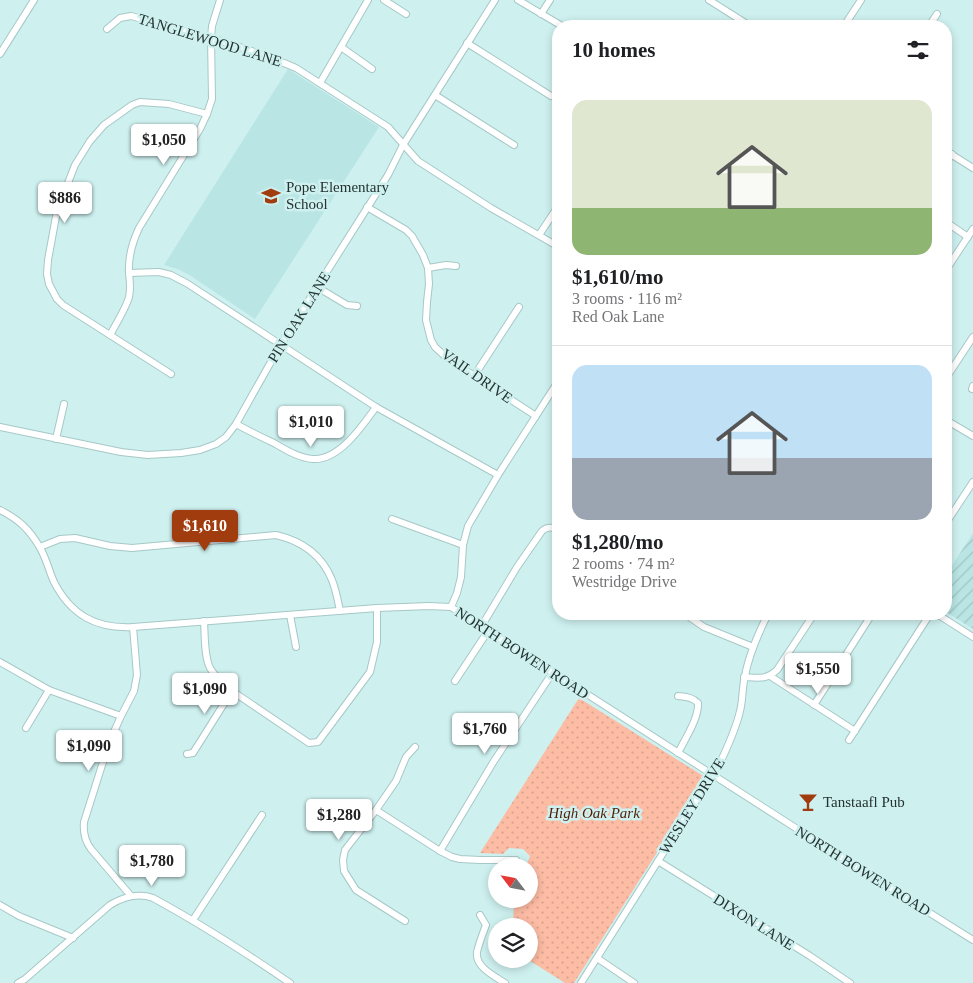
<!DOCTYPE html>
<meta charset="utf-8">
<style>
:root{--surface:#fff;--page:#f2f2f2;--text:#202124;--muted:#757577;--line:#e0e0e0;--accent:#a13c0e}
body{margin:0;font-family:"Times New Roman",serif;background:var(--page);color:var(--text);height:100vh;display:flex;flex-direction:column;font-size:19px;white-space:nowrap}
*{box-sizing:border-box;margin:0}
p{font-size:16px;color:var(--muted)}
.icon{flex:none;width:28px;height:28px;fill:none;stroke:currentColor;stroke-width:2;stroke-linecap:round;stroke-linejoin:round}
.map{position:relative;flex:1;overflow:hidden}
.drawer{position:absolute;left:552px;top:20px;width:400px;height:600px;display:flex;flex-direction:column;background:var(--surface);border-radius:20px;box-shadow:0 2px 8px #0003}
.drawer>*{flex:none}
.needle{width:32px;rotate:302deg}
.fabs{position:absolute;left:488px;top:858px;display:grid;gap:10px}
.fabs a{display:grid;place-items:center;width:50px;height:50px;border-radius:50%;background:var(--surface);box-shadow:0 2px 8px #0003;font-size:25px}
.price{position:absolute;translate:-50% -42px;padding:0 11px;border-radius:5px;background:#fff;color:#222;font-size:16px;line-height:32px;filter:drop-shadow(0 1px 2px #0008)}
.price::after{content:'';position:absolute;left:50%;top:30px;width:15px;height:11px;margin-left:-8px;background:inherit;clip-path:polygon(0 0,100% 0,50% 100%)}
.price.on{background:var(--accent);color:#fff}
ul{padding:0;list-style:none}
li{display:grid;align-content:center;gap:10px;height:265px;padding:0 20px}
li+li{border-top:1px solid var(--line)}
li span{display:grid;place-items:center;height:155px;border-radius:15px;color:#555}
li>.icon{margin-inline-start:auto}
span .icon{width:90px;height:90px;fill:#fffc;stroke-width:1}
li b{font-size:21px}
h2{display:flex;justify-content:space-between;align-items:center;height:60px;padding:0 20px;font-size:21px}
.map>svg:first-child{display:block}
.built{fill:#b9e5e4}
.industrial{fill:url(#industrial-furrows)}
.park{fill:url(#park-dots)}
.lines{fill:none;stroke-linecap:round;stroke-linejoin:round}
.minor-casing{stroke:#a6c8c7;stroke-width:8}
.minor{stroke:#fff;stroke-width:6}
.labels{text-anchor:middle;stroke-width:5;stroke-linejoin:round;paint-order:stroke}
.street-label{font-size:15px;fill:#243231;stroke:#cef1f0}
.poi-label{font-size:15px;fill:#243231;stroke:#cef1f0;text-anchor:start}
.park-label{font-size:15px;font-style:italic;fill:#531d06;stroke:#cef1f0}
</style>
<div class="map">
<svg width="973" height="983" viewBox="0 0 973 983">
<defs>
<pattern id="industrial-furrows" width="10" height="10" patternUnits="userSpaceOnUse" patternTransform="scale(1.25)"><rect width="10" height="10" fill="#b9e5e4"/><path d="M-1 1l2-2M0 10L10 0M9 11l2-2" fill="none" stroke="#9fc5c4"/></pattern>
<pattern id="park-dots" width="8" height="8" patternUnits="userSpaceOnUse" patternTransform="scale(1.25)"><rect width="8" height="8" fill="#fdbca4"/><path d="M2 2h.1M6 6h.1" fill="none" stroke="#d9a28e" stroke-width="1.8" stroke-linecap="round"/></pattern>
</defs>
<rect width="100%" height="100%" fill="#cef1f0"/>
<path class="built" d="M288 69 379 127 255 319 191 276 180 270 164 265Z"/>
<path class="industrial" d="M973 533V629L946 612V575Z"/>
<path class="park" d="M579 698 705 777 574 983H565L527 959H529V926H513L514 899H529V866H522L527 864 530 856 523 849 509 848 503 854 480 853Z"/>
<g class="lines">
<g class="minor-casing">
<g id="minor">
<path d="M384 0 406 14"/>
<path d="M518 0 562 26"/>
<path d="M709 0 750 26"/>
<path d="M541 14 550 0"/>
<path d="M844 26 861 0"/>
<path d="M929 26 937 14"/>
<path d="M107 29 120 18 131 16C186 31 243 45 296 68L388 127 418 161 491 208 559 247"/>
<path d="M467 43 551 96"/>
<path d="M341 47 372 69"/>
<path d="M0 54 34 0"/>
<path d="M320 83 368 0"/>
<path d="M435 95 514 145"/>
<path d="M946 151 973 168"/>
<path d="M946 163 952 154"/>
<path d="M367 207 406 230 412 236 423 255 428 268 429 284 427 302 426 320 431 340 435 347 448 359 536 416"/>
<path d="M946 222 968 237"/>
<path d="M539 235 559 205"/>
<path d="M428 268 446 265 456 266"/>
<path d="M946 270 973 229"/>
<path d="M129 273 159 272 171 275 188 284 376 407 498 475"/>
<path d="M317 287 347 305 357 306"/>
<path d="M110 335C116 324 126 308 129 297 131 289 130 281 129 273 128 256 132 243 139 228L200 129 207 114 212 99 211 38 212 26 220 0"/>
<path d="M171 374 63 305 57 299 49 284 47 274 48 260 57 211 75 165 90 141 104 125 132 105 140 102 169 104 207 114"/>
<path d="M474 376 519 307"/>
<path d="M946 378 973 337"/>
<path d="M972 389 973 386"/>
<path d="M946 420 973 436"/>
<path d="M236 424C249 431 261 437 274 443 286 450 299 458 313 459 339 461 363 425 376 407"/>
<path d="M0 427 121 452 148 455 181 453 200 450 216 444 226 437 236 424 281 344 388 175 403 145 495 0"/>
<path d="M56 439 64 404"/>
<path d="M0 510C18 519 29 529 39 546 46 557 49 571 54 582 71 615 96 629 133 627L377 608 429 606 451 607 855 866 973 940"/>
<path d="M392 519 463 545"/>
<path d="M946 523 973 482"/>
<path d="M40 547 60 539 75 538 110 546 132 548 276 535C302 541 322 555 332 580 336 590 338 601 340 611"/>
<path d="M451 607 457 593 461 577 463 545 468 526 498 475 559 380"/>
<path d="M685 614 704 627 753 647"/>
<path d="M937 614 973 637"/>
<path d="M290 615 296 647"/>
<path d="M204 621C205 635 204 656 210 668 215 677 225 685 232 691L309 743 318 742 370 672 377 642V608"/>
<path d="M481 627 517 567 542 531C548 526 553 527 559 531"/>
<path d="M0 662 49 690 121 716"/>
<path d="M770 676 855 731"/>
<path d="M744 677C759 678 766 680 777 670L814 614"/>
<path d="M455 681 488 631"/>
<path d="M678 696C686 697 692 697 698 703 699 718 685 739 678 753"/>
<path d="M814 705 872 614"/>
<path d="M26 728 49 690"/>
<path d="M849 740 930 614"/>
<path d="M187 754 193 753 232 691"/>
<path d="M376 810 440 851 452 857 460 859 480 860H516"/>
<path d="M440 851 494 761 553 672"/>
<path d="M658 861 810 956 850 983"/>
<path d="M131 896 91 849C85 841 83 832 84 822L109 743 121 716 134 691 137 675 133 627"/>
<path d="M0 905 19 916 73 938"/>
<path d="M480 915 486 925C483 933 479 943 477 952 475 967 494 976 505 983"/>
<path d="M193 920 262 815"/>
<path d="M405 921 356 890 344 871 343 860 345 850 376 810 396 781 406 757 415 747"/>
<path d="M597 958 634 983"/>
<path d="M18 983 25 979 110 905C123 897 139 893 153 898 201 924 246 953 290 983"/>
<path d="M581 983 720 763C728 746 736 729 740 711 743 700 742 688 745 676 749 654 758 634 768 614"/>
</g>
</g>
<use href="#minor" class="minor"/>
</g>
<defs>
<g id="school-bare" transform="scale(1.5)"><path d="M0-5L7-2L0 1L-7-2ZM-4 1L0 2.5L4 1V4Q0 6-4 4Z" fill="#a13c0e" stroke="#cef1f0" stroke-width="2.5" paint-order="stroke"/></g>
<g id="bar-bare" transform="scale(1.5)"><path d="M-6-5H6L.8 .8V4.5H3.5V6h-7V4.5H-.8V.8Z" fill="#a13c0e" stroke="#cef1f0" stroke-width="2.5" paint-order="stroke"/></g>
</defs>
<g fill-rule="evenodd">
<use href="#school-bare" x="271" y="196"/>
<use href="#bar-bare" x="808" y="802"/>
</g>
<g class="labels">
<g class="street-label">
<text transform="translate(210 40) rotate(17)" y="5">TANGLEWOOD LANE</text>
<text transform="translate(299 317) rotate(-58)" y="5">PIN OAK LANE</text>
<text transform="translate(477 376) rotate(35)" y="5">VAIL DRIVE</text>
<text transform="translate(522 653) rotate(33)" y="5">NORTH BOWEN ROAD</text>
<text transform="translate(692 806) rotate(-58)" y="5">WESLEY DRIVE</text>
<text transform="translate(863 871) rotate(32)" y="5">NORTH BOWEN ROAD</text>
<text transform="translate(754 922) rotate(32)" y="5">DIXON LANE</text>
</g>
<g class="poi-label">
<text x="286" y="192">Pope Elementary<tspan x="286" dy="17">School</tspan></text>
<text x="823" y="807">Tanstaafl Pub</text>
</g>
<g class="park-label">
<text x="594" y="818">High Oak Park</text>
</g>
</g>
</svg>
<div class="fabs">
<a><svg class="needle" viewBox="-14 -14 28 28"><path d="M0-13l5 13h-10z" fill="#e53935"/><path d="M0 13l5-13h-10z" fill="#757577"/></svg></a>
<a><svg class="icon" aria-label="layers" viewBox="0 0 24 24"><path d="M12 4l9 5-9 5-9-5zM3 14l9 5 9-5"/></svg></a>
</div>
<b class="price" style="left:164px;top:166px">$1,050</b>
<b class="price" style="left:65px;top:224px">$886</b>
<b class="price" style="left:311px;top:448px">$1,010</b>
<b class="price on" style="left:205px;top:552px">$1,610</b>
<b class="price" style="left:818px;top:695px">$1,550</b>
<b class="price" style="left:205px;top:715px">$1,090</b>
<b class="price" style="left:485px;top:755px">$1,760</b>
<b class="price" style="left:89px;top:772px">$1,090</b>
<b class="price" style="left:339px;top:841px">$1,280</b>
<b class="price" style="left:152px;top:887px">$1,780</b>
<section class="drawer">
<h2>10 homes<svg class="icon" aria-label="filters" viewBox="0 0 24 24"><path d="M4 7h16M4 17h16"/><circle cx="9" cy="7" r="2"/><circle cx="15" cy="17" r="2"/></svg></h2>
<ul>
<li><span style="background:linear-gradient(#dfe7d0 70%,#8fb573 0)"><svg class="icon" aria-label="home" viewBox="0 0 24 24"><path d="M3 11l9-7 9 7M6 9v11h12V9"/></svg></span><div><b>$1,610/mo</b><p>3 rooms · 116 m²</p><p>Red Oak Lane</p></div></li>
<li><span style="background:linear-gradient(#bfe0f5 60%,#9aa5b1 0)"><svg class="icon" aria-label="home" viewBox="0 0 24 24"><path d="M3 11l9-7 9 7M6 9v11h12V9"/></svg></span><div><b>$1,280/mo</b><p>2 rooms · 74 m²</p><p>Westridge Drive</p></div></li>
</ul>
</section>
</div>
